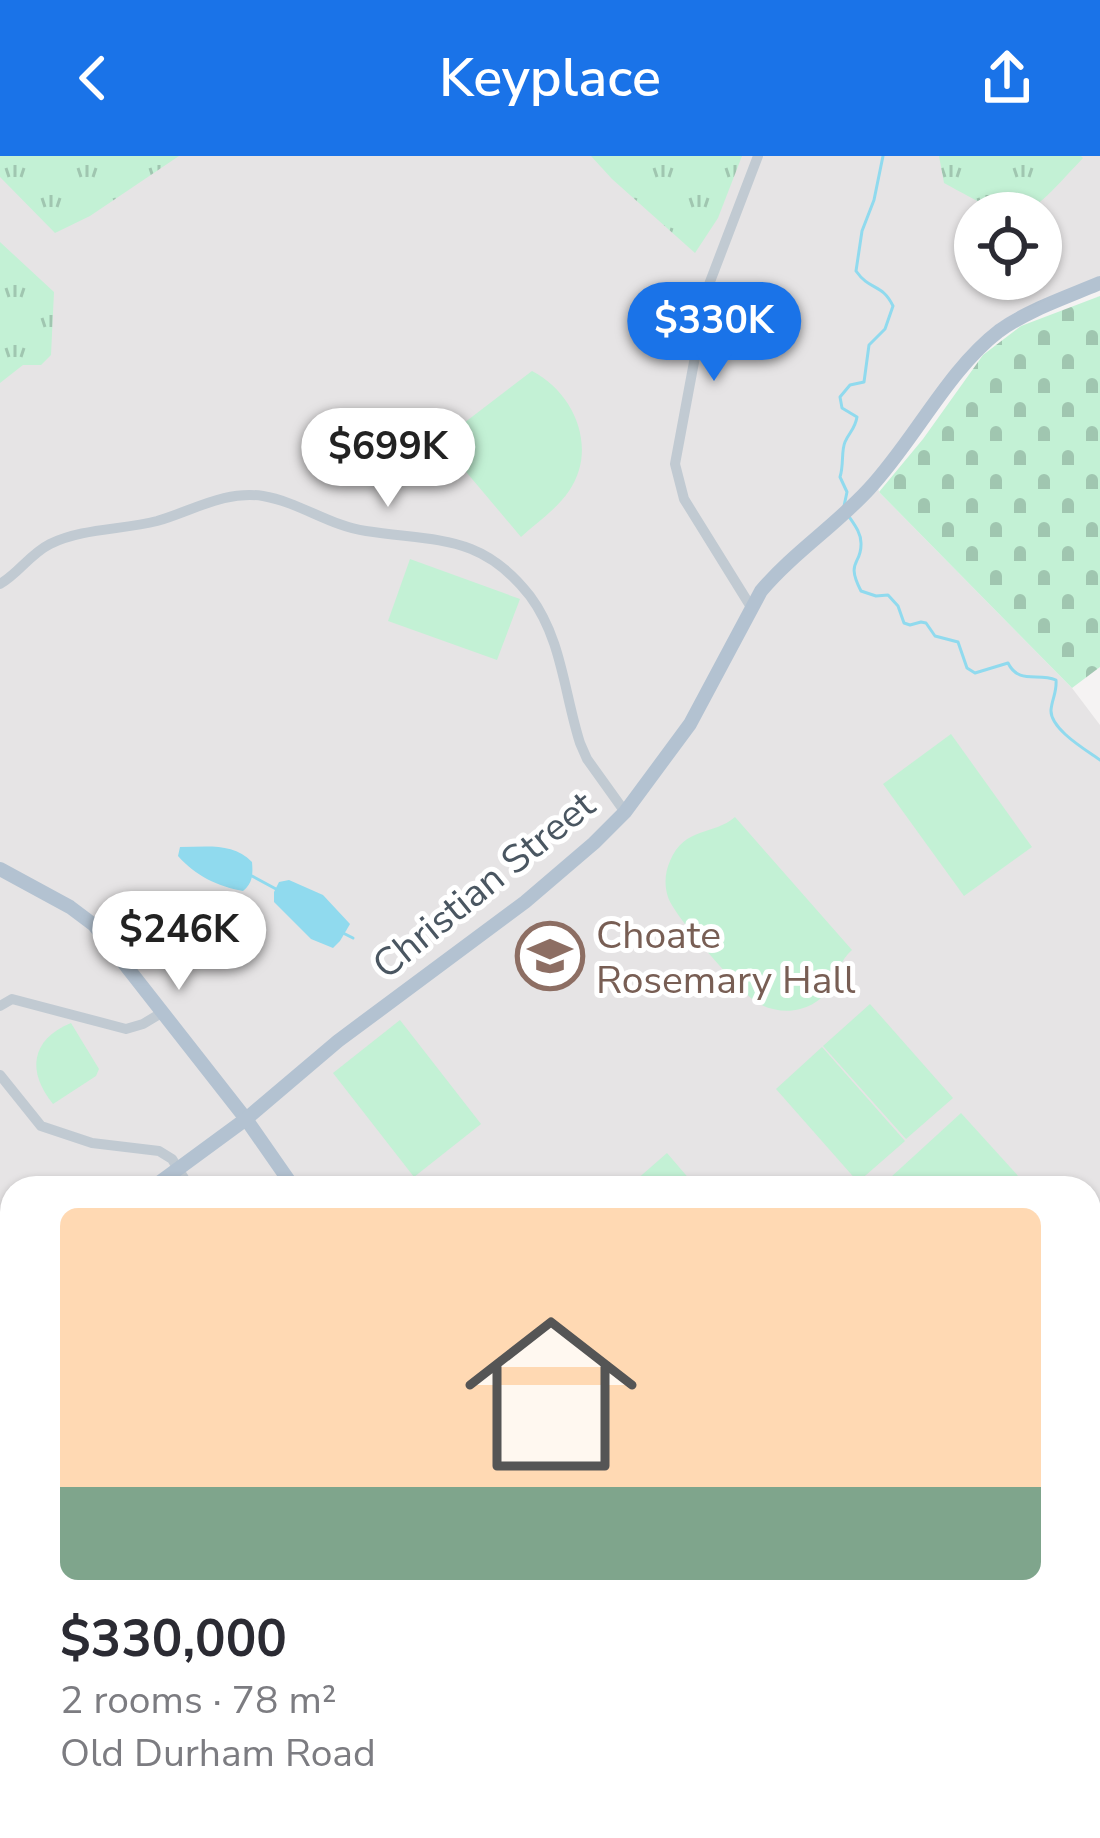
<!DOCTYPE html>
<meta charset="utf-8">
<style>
:root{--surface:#fff;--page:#f7f7f7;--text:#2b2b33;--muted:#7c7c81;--line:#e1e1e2;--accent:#1a73e8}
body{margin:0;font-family:"Nunito Sans",sans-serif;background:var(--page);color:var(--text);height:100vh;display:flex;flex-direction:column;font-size:45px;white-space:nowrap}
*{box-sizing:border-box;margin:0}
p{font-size:39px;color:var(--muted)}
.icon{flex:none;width:66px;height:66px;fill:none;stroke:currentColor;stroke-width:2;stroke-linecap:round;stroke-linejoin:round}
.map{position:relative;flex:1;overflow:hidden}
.panel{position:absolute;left:0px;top:1020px;width:1101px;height:663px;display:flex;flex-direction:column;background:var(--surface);border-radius:36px 36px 0 0;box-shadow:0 3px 9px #0004}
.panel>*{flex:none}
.fabs{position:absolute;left:954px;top:36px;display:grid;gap:24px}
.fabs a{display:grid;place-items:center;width:108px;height:108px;border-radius:50%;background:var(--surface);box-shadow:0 3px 9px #0004;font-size:60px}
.price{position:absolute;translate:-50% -102px;padding:0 27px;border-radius:42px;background:#fff;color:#222;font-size:39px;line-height:78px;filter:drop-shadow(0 3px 6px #0008)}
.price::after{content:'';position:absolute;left:50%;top:72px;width:36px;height:27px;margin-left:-18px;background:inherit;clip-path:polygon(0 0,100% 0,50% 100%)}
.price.active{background:var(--accent);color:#fff}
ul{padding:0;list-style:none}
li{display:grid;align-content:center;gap:24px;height:636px;padding:0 60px}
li+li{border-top:3px solid var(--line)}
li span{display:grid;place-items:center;height:372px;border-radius:18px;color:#555}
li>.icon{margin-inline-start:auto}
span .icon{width:216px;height:216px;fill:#fffc;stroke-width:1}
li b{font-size:51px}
header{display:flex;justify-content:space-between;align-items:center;height:156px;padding:0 60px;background:var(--accent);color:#fff;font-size:54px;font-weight:600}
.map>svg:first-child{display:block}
.commercial{fill:#fdf9ef}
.education{fill:#e6e4e5;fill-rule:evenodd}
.grass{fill:url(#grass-tufts)}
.forest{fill:url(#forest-crowns)}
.cemetery{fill:url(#cemetery-stones)}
.pitch{fill:#c3f1d5}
.water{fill:#90daee}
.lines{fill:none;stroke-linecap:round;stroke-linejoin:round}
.stream{stroke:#90daee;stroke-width:3}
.minor{stroke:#c1cad2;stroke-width:10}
.major{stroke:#b3c2d1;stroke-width:14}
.labels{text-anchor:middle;stroke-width:10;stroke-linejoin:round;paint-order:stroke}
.street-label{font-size:39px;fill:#4a5661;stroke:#fff}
.education-label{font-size:39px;fill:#785e54;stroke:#fff;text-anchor:start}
</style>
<header><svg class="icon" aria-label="back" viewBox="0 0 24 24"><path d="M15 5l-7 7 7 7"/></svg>Keyplace<svg class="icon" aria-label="share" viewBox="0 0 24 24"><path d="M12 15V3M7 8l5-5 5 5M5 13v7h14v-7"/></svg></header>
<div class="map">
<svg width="1100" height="1682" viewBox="0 0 1100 1682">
<defs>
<pattern id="grass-tufts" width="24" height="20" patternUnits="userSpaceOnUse" patternTransform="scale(3)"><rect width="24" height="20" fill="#c3f1d5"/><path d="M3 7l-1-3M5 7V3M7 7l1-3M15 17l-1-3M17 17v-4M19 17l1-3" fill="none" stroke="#a0c6b0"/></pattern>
<pattern id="forest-crowns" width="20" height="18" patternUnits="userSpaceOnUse" patternTransform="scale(3)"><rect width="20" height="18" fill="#c3f1d5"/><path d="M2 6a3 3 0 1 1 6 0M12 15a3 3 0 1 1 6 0" fill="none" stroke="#a0c6b0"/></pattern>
<pattern id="cemetery-stones" width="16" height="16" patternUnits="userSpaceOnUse" patternTransform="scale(3)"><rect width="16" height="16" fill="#c3f1d5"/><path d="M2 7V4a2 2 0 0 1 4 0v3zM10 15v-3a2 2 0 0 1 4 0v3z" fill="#a0c6b0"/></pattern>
</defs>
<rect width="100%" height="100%" fill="#f5f3f3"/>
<g class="commercial">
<path d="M171 1671H301L309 1682H177Z"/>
<path d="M325 1671H567L549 1682H333Z"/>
<path d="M605 1671H712L720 1682H586Z"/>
</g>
<path class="education" d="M0 0H1100V120L1016 156 997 168 875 318 879 336 1072 532 1100 569V1105L1089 1112V1032H12V1214L0 1197ZM975 57H1041V123H975Z"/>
<g class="grass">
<path d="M0 0H179L90 60 55 77 0 21Z"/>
<path d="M591 0H742L718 62 695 97 612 23Z"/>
<path d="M939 0H1081L1083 2C1020 69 1026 72 944 27Z"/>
<path d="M0 86 54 136 51 199 41 209H23L0 227Z"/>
</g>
<path class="forest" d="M1100 1104V1220L1089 1223V1112Z"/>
<path class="cemetery" d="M1100 140V511L1072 532 879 336 923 283 983 199 1021 170Z"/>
<g class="pitch">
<path d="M532 215C575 237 598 293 569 335 557 353 536 367 521 381L446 292 447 280Z"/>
<path d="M410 403 520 443 497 504 388 465Z"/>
<path d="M951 578 1032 691 964 740 883 628Z"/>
<path d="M735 661 852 794C830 814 837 843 800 853 786 857 769 854 756 846 739 834 674 760 668 741 664 729 665 716 670 705 685 670 713 680 735 661Z"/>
<path d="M870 848 953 942 906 983 823 890Z"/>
<path d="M400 864 481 968 414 1021 333 917Z"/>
<path d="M71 867 99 913 96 920 53 948C27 916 30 884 71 867Z"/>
<path d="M822 891 905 985 858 1026 776 933Z"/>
<path d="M961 957 1029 1032H879Z"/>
<path d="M667 997 697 1032H627Z"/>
</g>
<g class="water">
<path d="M180 691C206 691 233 686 252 706 253 718 253 727 243 735 217 730 196 720 178 700Z"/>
<path d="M289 724 323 739 350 768 340 785 333 792 311 783 274 746V736L279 726Z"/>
</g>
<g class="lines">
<g class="stream">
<path d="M844 350 847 336 840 321C844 309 841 295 845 286 850 275 855 273 857 261L842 252 840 241 850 229 864 226 869 189 885 173 893 150C882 127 870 135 856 115L862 75 874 44 883 0"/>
<path d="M848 359C853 367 861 376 861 387 862 409 845 404 861 435L876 440 888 439 898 450 904 467 910 469 921 466 926 467 935 480 958 486 967 512 975 517 1008 507C1019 529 1038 516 1056 524 1057 536 1052 543 1051 554 1050 573 1086 594 1100 604"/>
<path d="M252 720 276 733"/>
<path d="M343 777 353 782"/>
<path d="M1089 1220 1100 1218"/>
</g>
<g class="minor">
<path d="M0 428C19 417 30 398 50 388 83 372 122 374 157 365 192 355 225 334 263 340 299 346 330 370 366 375 436 386 481 377 530 440 562 483 564 537 580 587L587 603 625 656"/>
<path d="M751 451 684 343 675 308 708 131 758 0"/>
<path d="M0 850 12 843 126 873 143 868 163 856"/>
<path d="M0 919 41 970 92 987 159 995 172 1003 190 1032"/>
<path d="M0 1217 12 1235"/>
<path d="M1089 1573 1100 1596"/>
<path d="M0 1585 12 1602"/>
<path d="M1089 1651 1100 1645"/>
<path d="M64 1671 72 1682"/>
<path d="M311 1671 318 1682"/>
<path d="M514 1671 521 1682"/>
<path d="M143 1682 160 1671"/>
<path d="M1027 1682 1049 1671"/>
</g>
<g class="major">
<path d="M0 713 70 751 94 769 246 963 294 1032"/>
<path d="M152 1032 246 963 338 885 525 746 594 687 625 656 690 568 761 435C793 397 835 370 869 333 914 285 948 214 999 175 1028 154 1067 141 1100 127"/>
<path d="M0 1136 12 1128"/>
<path d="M1089 1386 1100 1380"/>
<path d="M721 1671 728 1682"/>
<path d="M569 1682 585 1671"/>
</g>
</g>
<defs>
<g id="university-ring" transform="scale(3.45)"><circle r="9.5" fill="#fff" stroke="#8d6e63" stroke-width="1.5"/><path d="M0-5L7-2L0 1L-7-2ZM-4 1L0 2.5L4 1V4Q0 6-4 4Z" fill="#8d6e63"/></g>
</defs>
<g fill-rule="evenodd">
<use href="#university-ring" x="550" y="800"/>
</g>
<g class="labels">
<g class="street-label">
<text transform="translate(483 728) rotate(-39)" y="14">Christian Street</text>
</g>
<g class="education-label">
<text x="596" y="792">Choate<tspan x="596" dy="45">Rosemary Hall</tspan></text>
</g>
</g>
</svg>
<div class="fabs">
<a><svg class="icon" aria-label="locate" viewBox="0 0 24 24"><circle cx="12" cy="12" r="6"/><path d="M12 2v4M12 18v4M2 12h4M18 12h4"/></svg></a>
</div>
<b class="price active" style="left:714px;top:228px">$330K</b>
<b class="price" style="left:388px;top:354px">$699K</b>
<b class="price" style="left:179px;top:837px">$246K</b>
<section class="panel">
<ul>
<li><span style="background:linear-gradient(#ffd9b3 75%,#7fa58c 0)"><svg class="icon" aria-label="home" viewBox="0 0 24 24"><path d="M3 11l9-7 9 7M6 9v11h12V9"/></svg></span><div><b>$330,000</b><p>2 rooms · 78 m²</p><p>Old Durham Road</p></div></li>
</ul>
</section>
</div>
